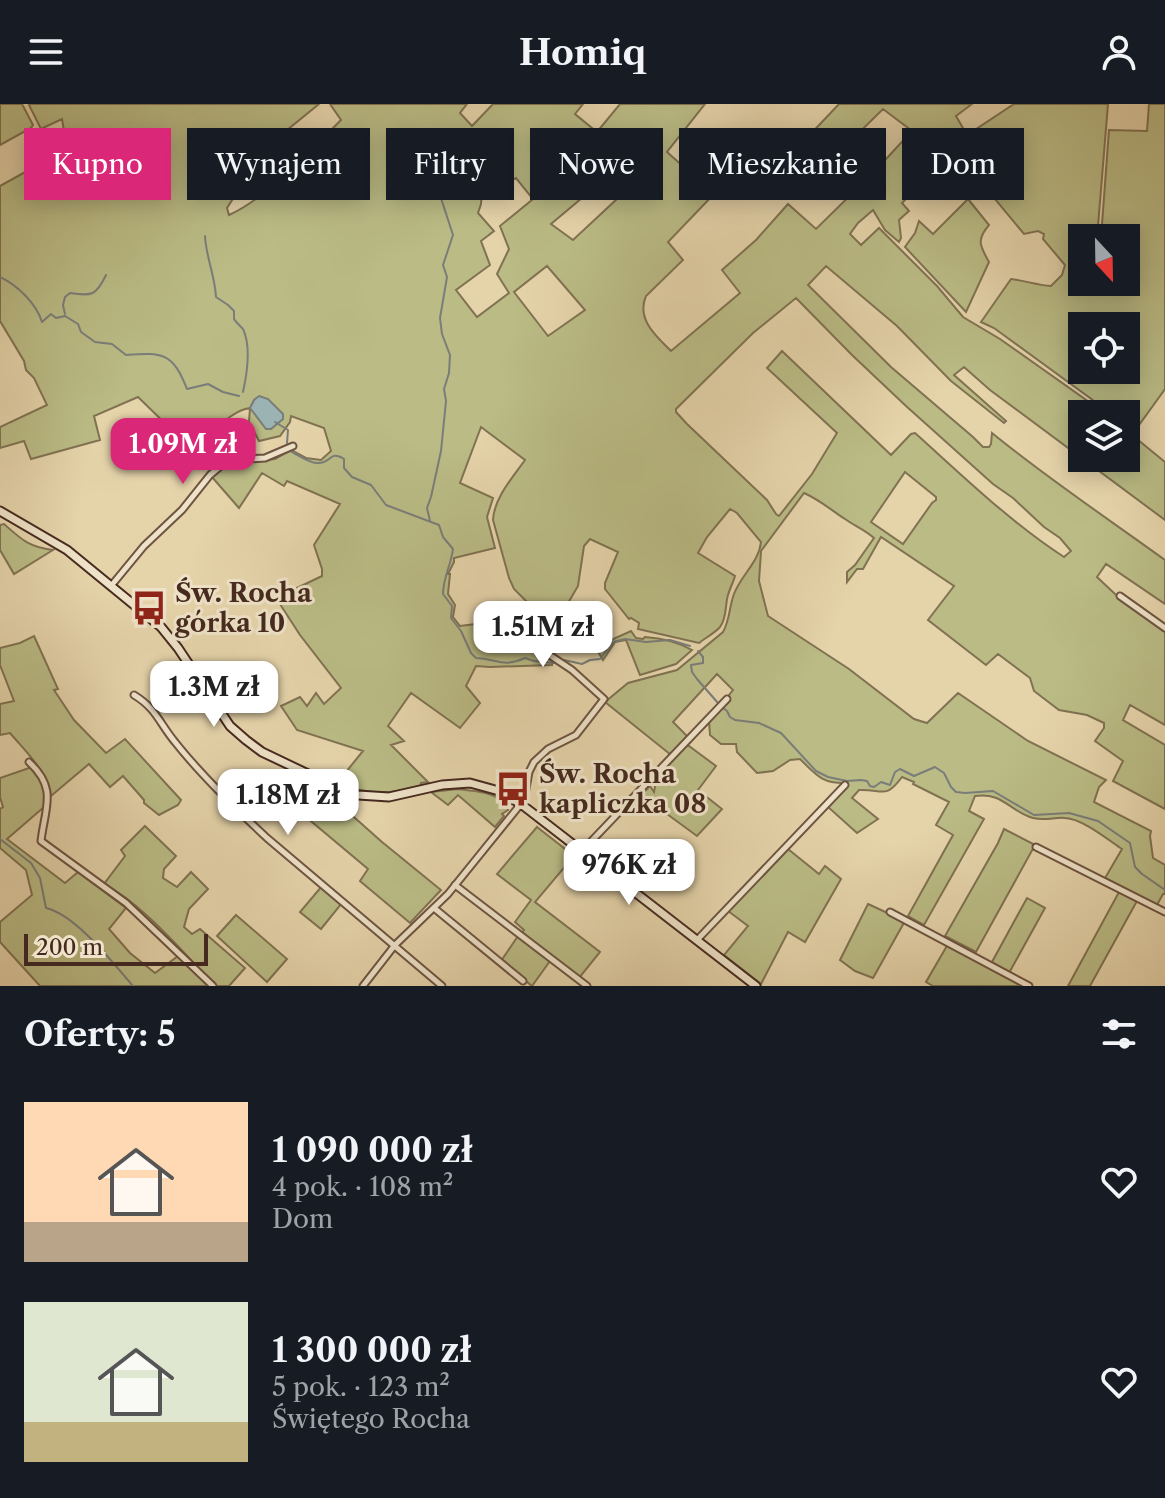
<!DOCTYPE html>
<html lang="pl">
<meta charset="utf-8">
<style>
:root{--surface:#171b24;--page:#242831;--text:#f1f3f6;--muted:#9ea1a6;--accent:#db2777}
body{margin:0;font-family:"Libre Caslon Text",serif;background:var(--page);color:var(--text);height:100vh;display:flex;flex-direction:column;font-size:30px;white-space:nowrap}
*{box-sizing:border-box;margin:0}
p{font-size:26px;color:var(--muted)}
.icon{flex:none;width:44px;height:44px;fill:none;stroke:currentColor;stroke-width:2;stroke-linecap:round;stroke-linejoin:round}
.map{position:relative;height:882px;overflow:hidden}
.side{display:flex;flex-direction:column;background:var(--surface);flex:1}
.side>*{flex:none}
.top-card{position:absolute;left:24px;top:24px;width:1118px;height:72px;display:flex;gap:16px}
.needle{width:52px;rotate:158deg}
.buttons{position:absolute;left:1068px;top:120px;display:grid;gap:16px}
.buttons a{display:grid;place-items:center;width:72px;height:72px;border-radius:0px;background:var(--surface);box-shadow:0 4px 20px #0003;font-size:40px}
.scale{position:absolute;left:24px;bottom:20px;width:184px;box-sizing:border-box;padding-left:8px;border:4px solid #462a1f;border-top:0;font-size:22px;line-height:28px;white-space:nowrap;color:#462a1f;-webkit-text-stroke:6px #eee2c8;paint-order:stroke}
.price{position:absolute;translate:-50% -68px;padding:0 18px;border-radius:16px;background:#fff;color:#222;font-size:26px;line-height:52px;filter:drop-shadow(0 2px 4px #0008)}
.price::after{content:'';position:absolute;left:50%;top:48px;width:24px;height:18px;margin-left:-12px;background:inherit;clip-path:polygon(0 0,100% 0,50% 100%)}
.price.current{background:var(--accent);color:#fff}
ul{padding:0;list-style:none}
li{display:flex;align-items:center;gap:24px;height:200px;padding:0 24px}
li span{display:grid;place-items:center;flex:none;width:224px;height:160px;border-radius:0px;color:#555}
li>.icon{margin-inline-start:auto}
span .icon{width:96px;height:96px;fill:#fffc;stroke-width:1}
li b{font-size:34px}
h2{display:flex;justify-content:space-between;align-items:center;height:96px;padding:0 24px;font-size:34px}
.tag{padding:0 28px;border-radius:0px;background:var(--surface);box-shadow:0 4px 20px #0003;font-size:28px;line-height:72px}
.tag.current{background:var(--accent);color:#fff}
header{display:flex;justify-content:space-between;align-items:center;height:104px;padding:0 24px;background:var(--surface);font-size:36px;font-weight:700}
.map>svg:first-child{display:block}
.green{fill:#babb85;stroke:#807252;stroke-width:2;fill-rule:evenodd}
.water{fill:#9cb4b5;stroke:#7a7d79;stroke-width:2}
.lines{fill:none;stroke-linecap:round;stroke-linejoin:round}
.stream{stroke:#7a7d79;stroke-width:2}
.street-casing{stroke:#6e5442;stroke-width:9}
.secondary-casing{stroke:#462a1f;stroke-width:11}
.street{stroke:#eee2c8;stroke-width:5}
.secondary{stroke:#eee2c8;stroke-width:7}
.labels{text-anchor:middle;stroke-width:6;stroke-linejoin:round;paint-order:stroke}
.poi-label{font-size:26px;font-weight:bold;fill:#462a1f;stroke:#eee2c8;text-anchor:start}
</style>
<header><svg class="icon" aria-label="menu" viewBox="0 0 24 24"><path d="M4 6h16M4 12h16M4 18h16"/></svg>Homiq<svg class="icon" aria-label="person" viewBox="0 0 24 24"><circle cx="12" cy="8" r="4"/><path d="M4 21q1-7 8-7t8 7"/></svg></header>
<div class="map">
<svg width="1165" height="882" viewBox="0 0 1165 882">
<rect width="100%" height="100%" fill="#e5d3aa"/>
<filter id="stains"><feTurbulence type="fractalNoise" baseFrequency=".0025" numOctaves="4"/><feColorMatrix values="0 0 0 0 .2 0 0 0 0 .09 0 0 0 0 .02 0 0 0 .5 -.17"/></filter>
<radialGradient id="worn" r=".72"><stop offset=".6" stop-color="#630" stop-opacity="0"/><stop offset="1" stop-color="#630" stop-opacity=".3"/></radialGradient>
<g class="green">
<path d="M0 0H22L33 21 31 24 0 41Z"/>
<path d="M30 0H319L244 61 243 79 227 104 229 111C267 94 311 46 341 16L330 0H467L460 9 472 22 493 0H583L575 10 597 28 620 0H705L667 48 714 90 668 138 683 156 646 192C636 215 656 232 671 247L740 189 722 166 756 136 788 100 816 125 874 68 912 27 883 5 826 61 804 37 839 0H972L956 12 967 31 1014 0H1108L1097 134H1082V178H1126V134H1101L1109 26 1147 27 1149 0H1165V285L1134 328 1126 320V310H1112L994 224 981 218 1011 175C1026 177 1037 181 1051 182L1062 171 1065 161 1043 135 1044 130 1038 127 1024 130 957 49 937 64 902 99 909 107 899 116 901 134 899 138 885 126 873 106 858 119 850 130 861 141 879 124 937 182 963 213 1000 235 1106 310H1082V354H1126V326L1165 358V416L990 286 964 263 954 271 1006 317 1004 319 951 277 897 222 826 162 808 181 891 263 973 333 983 343H989L991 340 992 329C1047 374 1107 414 1165 456V500L1106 460 1097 473 1115 490 1165 528V621L1130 601 1123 616 1165 641V705L1113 677 1123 657 1095 637 1104 624V619L1087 611 1059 606 1034 587 1030 574 998 550 986 561 928 516 954 482 881 433 863 465H857L847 478V468L855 461 874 434C865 426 855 422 845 415 831 406 820 396 804 389L761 447 759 477 768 512 849 565 914 615 927 619 958 589 1028 637 1106 676 1099 683 1094 698 1151 727 1150 732 1153 754 1165 761V790H1163L1157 801 1105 774 1122 745C1107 735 1083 715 1065 714 1055 713 1045 717 1033 714 1009 707 1003 688 975 692L969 707 984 715 924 821 908 812 953 731 936 721 949 698 913 680 914 678 902 673C885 696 883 685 859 686L852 694 878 715 857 729 828 703 847 679C823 680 817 672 800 655L790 656 773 667 757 669 737 648 736 640H721L710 631 709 617 730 597 729 591 733 586 717 570 673 618 688 633 671 651 605 598 628 579 677 566 723 528C730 516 729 503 734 490 741 471 759 458 761 438L737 409 730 405 707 433 698 449 735 472C733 479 730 484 728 491 725 501 727 514 720 523 715 529 705 534 699 539L638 525 639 519 631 514 629 515 605 485V479L618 448 590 435 584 442 578 482 564 506 534 505 514 485 509 474 493 416C494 394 513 373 525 356L481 323 460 379 493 394 487 413 495 444 454 454V458L448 470H450L448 490 455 501 453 513 460 522 483 519 487 523 533 519 552 555V561L490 563 476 562 466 582 480 599 460 624 411 589 388 622 404 637 391 641 428 678 421 679 420 682C389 691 368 691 337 679L363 647 297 626 281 602 300 593 307 602 316 589 324 600 341 584 300 531 276 494 322 472V465L314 441 340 400 287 377 284 382 262 369 239 404 212 373 229 359 275 355 291 346 306 354 321 356 331 347 324 324 291 312 290 318 280 332 259 337 249 318 250 304C236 306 224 317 214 327L232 353 213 364 206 351 179 327 175 329 138 293 94 312 100 336 31 355 24 337 0 344V323L47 301 34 274 26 266 24 257 0 217V82L67 45 62 15 41 25 29 1ZM484 57 496 58 500 68 511 77 516 74 533 95 500 122 509 145 497 170 509 189 477 213 456 186 490 161 481 137 494 127 478 109 481 100ZM620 58 633 80 573 136 551 120 601 78ZM547 162 585 206 548 232 514 188ZM796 194 852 251 906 302 993 380 1013 394 1044 423 1060 434 1071 447 1064 453C1010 418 963 372 915 329L911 330 891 351 782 247 767 264 837 329 812 370 779 412 776 410 767 396 687 320 676 308V305L753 229ZM1082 222H1126V266H1082ZM905 368 936 393V396L932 399 903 440 871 418Z"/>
<path d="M968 95 989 121C976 136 980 142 989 158L966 208 905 143 915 129 919 117 933 130Z"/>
<path d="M4 420C22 436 29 443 53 446L14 470 0 446V421Z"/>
<path d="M593 519 609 537 631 527 636 534 643 535 645 533C662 534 678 538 692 546L676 560 640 571 626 536 615 538 603 556 584 524Z"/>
<path d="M34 532 58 585 54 586 74 616 106 649 125 635 181 696 178 701 159 711 144 699V696L123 672 110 683 89 660 51 692C45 665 28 650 10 629L0 631V600L14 597 0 561V544L20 539Z"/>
<path d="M685 642H689L716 662 698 686 722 705 697 732 641 691 650 682 654 688 655 683 653 677Z"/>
<path d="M29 664H33L46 684 44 703 7 735 65 779 78 768 126 804 109 825 130 849 155 869 178 852 209 882H40L0 838V818L32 791 26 766 0 744V705L3 703 0 693V674Z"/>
<path d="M458 685C476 687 494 688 508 701V706L502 710 504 712 495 723 458 691 448 701 431 688Z"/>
<path d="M295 687 320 706 334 688 340 693 337 698 382 738 441 786 410 819 360 777 368 765 287 697Z"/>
<path d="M145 722 176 752 164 765 163 774 177 783 191 768 208 785 189 805 184 823 192 830 200 825 245 864 229 882H216C183 849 145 802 104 780L125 752 121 746Z"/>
<path d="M537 723 574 752 535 798 600 848 579 874 522 829 524 826 515 818 531 796 497 770Z"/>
<path d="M1004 725 1035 741 976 848 945 832 998 739Z"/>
<path d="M788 745 819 770 825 762 841 775 805 838 788 828 761 880 724 851 748 822 728 807Z"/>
<path d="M322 782 342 799 321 825 300 808Z"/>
<path d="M1119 788 1137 797 1090 882H1068Z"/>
<path d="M1027 794 1045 804 1009 869 992 858Z"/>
<path d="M868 800 905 817 873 874 855 867 840 856Z"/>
<path d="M236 811 287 855 267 878 217 832Z"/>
<path d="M518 832 550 857 532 882 501 857Z"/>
<path d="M948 840 1024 882H933L926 878Z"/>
</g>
<path class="water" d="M259 292 268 295 283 310V315L271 325H266L250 304 254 296Z"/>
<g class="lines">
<g class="stream">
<path d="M427 67 438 85 453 131 443 161 447 173 440 214 442 230 450 251 449 269 444 285 446 297 441 347 431 393 427 404 430 417"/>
<path d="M205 132C206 153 215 172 216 193L228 201 234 207V215C235 217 242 224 243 225 251 242 247 270 243 288"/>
<path d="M0 173C18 182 36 199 42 218L51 210 56 214 65 212 78 220 81 228 95 238 112 240 126 251C163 248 173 249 187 285L208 280 223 288 239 292"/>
<path d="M65 210 63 201 65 193 70 189C92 192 96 192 106 171"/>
<path d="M275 318 288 326 287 339"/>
<path d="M292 348C300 352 309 359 318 359 332 359 329 346 344 355V364L352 373 371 381 386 401 439 421 443 433 453 445C451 461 443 474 443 490L452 502 451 514 461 527 471 549 476 554C498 555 502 564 525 554L534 557 554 559"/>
<path d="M698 547 703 553V559L691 561 692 568 697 575 718 599"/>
<path d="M564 556 582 560 590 556 600 555 613 538 625 535 646 538 670 536 690 542"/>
<path d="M723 604 727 607 730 613 735 616 759 619 781 629 816 667 828 673 847 677 861 676 867 677 870 682 874 683 881 678 890 681 895 668 900 665 914 672 935 663 944 669 951 683 956 688 965 689 993 687 1034 711 1069 709 1098 717 1130 739 1135 763 1142 770 1165 786"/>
<path d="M0 735 31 759 40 774 46 804C76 811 113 859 133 882"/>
</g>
<g class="street-casing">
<g id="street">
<path d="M111 482 144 442 182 406 210 371 223 360 230 356 265 354 293 342"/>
<path d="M1120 492 1165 524"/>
<path d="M134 591C157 605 159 619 175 638 201 671 236 705 267 734L442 882"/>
<path d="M29 658C58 685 45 703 41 737L126 799 213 882"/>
<path d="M1036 743 1165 808"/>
<path d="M582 747 727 595"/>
<path d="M455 781 587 882"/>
<path d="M434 804 523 877"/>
<path d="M890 808 1029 882"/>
<path d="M697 836 845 681"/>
<path d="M363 882 395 841 448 790 524 696 529 668 534 658 548 645 576 631 604 595 572 566 548 550 532 509"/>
</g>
</g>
<g class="secondary-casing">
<path id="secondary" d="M0 407 67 446 161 523 178 544 230 622 246 636 262 648 329 680 358 691 389 693 442 681 470 679 499 687 521 700 756 882"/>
</g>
<use href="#street" class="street"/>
<use href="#secondary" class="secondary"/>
</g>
<defs>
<g id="bus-bare" transform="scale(2.76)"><path d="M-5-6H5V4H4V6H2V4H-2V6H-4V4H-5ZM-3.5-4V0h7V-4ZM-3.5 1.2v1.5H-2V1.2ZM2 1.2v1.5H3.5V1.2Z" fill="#8f2418" stroke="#eee2c8" stroke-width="2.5" paint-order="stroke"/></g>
</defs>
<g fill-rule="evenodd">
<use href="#bus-bare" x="149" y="504"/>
<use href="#bus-bare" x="513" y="685"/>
</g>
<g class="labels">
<g class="poi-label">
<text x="175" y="498">Św. Rocha<tspan x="175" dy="30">górka 10</tspan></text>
<text x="539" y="679">Św. Rocha<tspan x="539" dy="30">kapliczka 08</tspan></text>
</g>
</g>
<rect width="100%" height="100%" filter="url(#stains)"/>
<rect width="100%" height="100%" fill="url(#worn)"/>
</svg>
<div class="buttons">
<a><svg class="needle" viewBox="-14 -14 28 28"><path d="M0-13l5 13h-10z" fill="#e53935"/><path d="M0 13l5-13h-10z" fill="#9ea1a6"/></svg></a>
<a><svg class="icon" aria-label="locate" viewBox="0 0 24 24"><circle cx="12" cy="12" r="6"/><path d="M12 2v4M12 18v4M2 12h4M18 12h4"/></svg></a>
<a><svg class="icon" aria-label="layers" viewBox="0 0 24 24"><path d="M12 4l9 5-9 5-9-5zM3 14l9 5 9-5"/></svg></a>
</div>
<div class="scale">200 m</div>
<b class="price current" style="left:183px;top:382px">1.09M zł</b>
<b class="price" style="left:543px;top:565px">1.51M zł</b>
<b class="price" style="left:214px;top:625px">1.3M zł</b>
<b class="price" style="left:288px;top:733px">1.18M zł</b>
<b class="price" style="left:629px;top:803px">976K zł</b>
<div class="top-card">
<a class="tag current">Kupno</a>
<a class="tag">Wynajem</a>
<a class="tag">Filtry</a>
<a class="tag">Nowe</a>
<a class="tag">Mieszkanie</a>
<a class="tag">Dom</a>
</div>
</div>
<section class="side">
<h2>Oferty: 5<svg class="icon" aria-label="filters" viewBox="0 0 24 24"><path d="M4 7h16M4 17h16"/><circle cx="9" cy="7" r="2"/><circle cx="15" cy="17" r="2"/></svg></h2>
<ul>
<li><span style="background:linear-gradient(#ffd9b3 75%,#b9a48a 0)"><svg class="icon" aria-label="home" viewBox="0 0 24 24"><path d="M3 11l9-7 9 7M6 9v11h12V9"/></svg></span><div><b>1 090 000 zł</b><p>4 pok. · 108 m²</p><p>Dom</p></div><svg class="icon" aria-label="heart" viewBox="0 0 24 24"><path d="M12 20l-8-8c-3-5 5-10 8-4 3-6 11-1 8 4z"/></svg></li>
<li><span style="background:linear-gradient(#dfe7d0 75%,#c2b280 0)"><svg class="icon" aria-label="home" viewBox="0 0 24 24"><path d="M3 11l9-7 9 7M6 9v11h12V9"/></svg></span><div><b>1 300 000 zł</b><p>5 pok. · 123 m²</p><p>Świętego Rocha</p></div><svg class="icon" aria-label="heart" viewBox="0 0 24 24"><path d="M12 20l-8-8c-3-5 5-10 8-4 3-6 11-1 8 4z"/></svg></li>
</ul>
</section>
